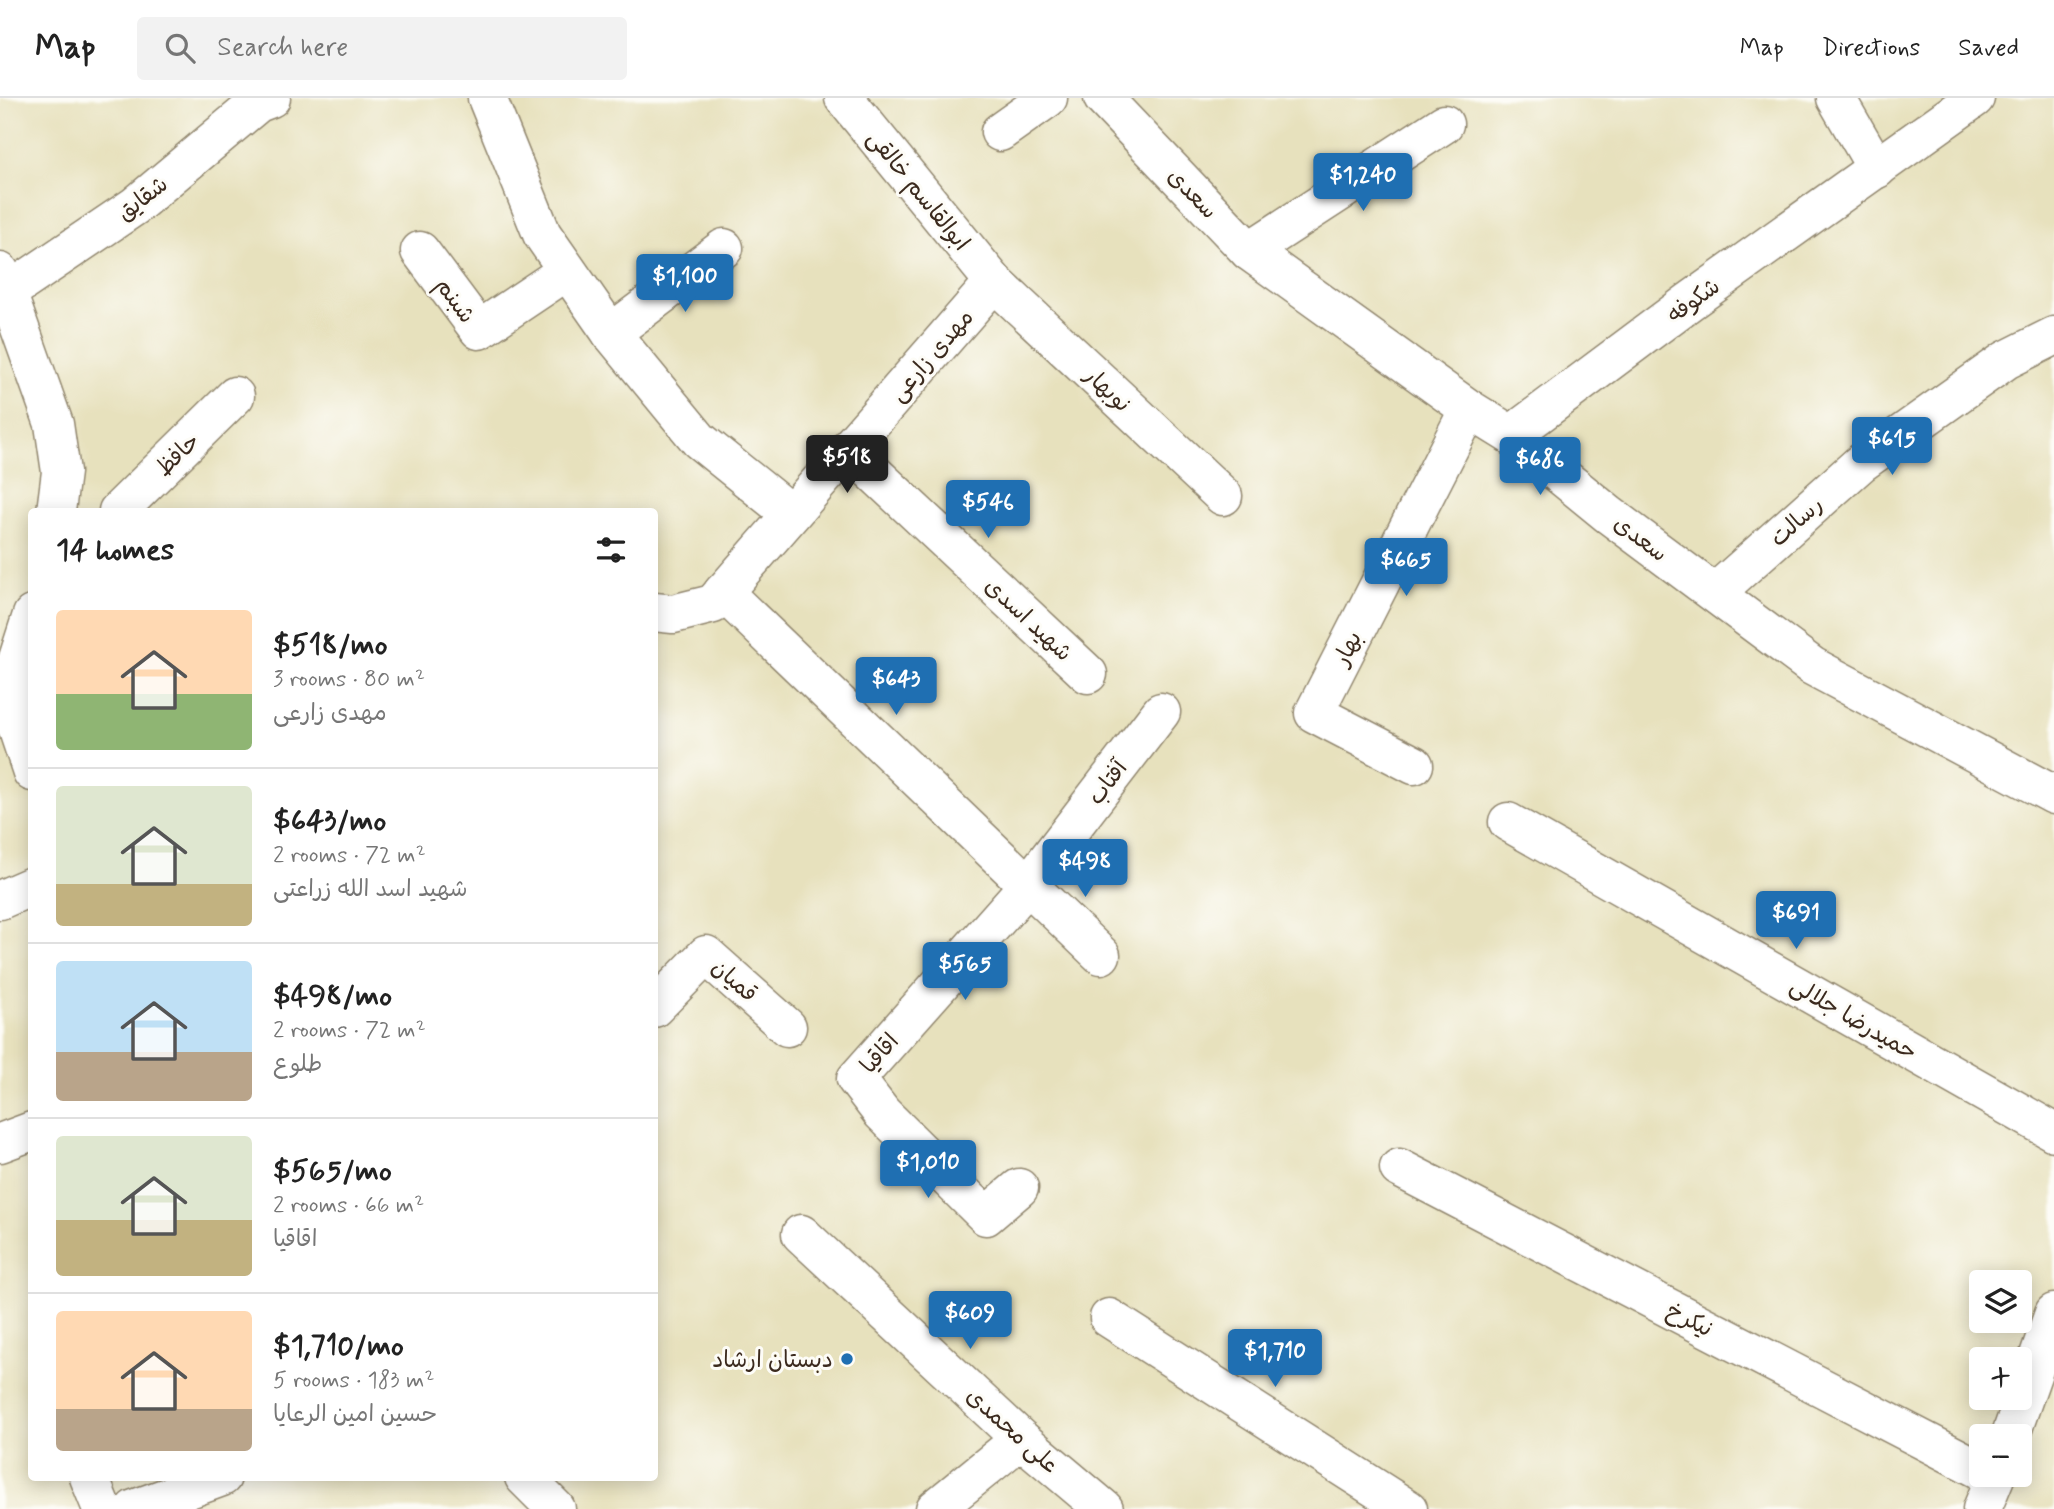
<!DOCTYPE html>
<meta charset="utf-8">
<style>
:root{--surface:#fff;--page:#f2f2f2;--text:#222;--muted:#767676;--line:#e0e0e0;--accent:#1f6fb2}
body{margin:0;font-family:Mynerve,"Playpen Sans Arabic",sans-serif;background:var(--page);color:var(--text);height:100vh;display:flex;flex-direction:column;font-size:26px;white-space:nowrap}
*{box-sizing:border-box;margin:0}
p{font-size:23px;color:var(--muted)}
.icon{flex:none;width:38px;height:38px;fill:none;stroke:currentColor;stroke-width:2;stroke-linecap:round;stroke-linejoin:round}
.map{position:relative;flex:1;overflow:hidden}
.drawer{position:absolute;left:28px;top:410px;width:630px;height:973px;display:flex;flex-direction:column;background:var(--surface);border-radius:7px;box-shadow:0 4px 18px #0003}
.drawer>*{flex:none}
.tools{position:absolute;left:1969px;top:1172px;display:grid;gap:14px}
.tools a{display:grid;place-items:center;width:63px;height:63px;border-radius:7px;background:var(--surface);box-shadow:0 4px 18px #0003;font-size:35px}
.price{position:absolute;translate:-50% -60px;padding:0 16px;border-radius:7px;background:var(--accent);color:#fff;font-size:23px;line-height:46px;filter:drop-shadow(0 2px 4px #0008)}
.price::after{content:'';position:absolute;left:50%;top:42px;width:21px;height:16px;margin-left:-10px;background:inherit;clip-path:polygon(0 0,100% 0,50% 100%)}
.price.on{background:#222;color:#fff}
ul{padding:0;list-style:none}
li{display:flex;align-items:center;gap:21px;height:175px;padding:0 28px}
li+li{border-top:2px solid var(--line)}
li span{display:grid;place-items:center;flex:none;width:196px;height:140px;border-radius:7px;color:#555}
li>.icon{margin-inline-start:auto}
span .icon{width:84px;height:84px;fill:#fffc;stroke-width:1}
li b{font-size:30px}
h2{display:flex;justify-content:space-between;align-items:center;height:84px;padding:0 28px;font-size:30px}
header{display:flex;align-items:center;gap:42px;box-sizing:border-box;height:98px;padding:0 35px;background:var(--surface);border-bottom:2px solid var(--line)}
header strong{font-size:33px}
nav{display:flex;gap:38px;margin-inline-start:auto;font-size:24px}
.search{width:490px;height:63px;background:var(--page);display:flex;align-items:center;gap:18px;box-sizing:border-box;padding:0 24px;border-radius:7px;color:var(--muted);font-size:26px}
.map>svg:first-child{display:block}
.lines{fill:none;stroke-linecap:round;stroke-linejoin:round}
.minor-casing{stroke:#91866e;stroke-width:41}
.tertiary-casing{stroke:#91866e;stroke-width:41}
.minor{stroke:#fff;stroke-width:38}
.tertiary{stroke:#fff;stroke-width:38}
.poi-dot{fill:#1f6fb2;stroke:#fdfcf7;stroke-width:2.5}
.labels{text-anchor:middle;stroke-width:6;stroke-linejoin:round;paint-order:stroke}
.street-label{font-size:23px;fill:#3b2a1e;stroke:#fdfcf7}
.poi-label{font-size:23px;fill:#3b2a1e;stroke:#fdfcf7;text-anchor:end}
</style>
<header>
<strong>Map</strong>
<div class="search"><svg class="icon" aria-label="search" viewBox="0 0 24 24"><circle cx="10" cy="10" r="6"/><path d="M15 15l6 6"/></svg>Search here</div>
<nav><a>Map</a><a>Directions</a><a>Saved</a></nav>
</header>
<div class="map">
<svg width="2054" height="1411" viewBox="0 0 2054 1411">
<rect width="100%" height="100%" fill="#fdfcf7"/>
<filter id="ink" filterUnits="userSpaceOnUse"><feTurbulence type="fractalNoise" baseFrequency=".0143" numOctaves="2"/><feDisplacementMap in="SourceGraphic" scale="14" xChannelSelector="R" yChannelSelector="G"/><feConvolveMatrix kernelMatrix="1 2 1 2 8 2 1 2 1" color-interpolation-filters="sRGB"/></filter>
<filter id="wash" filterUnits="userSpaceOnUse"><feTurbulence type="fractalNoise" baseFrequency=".00686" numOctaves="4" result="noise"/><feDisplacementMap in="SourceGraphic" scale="28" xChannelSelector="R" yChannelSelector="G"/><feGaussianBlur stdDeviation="1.57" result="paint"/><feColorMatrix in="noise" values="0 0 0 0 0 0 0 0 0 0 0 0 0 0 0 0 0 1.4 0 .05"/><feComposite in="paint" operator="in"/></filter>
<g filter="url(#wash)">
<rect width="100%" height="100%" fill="#e7e1bd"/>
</g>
<g filter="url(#ink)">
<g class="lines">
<g class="minor-casing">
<g id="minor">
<path d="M487 0 542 136 611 235 699 342 791 416"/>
<path d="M844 0 994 184 1223 398"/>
<path d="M1103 0 1249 153 1469 311 1511 337 1608 416 1812 568 2054 697"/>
<path d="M1836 0 1877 71"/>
<path d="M1000 34 1048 0"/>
<path d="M420 153 479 232 567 173"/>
<path d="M1249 153 1444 26"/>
<path d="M8 194 135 108 258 5 271 0"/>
<path d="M611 235 724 150"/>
<path d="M1511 337 1689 204 1975 0"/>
<path d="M848 351 1088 576"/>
<path d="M118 413 235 298"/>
<path d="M723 494 1101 857"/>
<path d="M1715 495 1861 365 2006 262 2054 238"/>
<path d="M654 514 673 516 713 506 994 184"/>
<path d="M1414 667 1314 615 1469 311"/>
<path d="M1508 724 2054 1034"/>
<path d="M0 802 32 788"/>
<path d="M654 910 706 857 787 929"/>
<path d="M0 1045 32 1033"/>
<path d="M1399 1070 1981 1372"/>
<path d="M1019 1090 986 1118 882 1015 856 981 1028 787 1161 614"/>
<path d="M801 1136 1021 1341 1104 1411"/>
<path d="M1109 1220 1408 1411"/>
<path d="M89 1379 102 1411"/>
<path d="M134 1411 222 1379"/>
<path d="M935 1411 1021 1341"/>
</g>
</g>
<g class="tertiary-casing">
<g id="tertiary">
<path d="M0 174 54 326 61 374 56 413"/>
<path d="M32 517 13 576 16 626 32 674"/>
<path d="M2010 1339 2054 1215"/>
<path d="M524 1379 556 1411"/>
<path d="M1982 1411 1996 1377"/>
</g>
</g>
<use href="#minor" class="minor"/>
<use href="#tertiary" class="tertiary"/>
</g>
</g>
<circle class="poi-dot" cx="847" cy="1261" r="7"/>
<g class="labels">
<g class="street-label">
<text transform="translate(919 92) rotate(51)" y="8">ابوالقاسم خالقی</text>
<text transform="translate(1193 95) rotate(46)" y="8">سعدی</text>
<text transform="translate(142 100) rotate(-38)" y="8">شقایق</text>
<text transform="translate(456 202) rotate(54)" y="8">شبنم</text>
<text transform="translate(1693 202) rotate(-36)" y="8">شکوفه</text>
<text transform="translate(931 257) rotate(-49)" y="8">مهدی زارعی</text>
<text transform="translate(1108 291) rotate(43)" y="8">نوبهار</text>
<text transform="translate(177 356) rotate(-44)" y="8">حافظ</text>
<text transform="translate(1796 423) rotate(-42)" y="8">رسالت</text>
<text transform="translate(1641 440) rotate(37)" y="8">سعدی</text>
<text transform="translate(1029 521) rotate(43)" y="8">شهید اسدی</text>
<text transform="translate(1347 550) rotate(-63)" y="8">بهار</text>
<text transform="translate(1107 684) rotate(-53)" y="8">آفتاب</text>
<text transform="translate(735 882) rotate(41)" y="8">قمیان</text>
<text transform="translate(1854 920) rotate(30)" y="8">حمیدرضا جلالی</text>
<text transform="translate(879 955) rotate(-48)" y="8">اقاقیا</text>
<text transform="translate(1690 1221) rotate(27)" y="8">نیکرخ</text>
<text transform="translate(1013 1332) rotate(42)" y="8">علی محمدی</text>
</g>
<g class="poi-label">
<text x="833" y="1269">دبستان ارشاد</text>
</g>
</g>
</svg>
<div class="tools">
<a><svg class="icon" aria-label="layers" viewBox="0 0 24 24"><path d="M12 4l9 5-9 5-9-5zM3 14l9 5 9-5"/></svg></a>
<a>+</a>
<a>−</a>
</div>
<b class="price" style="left:1363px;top:115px">$1,240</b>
<b class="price" style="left:685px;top:216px">$1,100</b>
<b class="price" style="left:1892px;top:379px">$615</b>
<b class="price on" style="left:847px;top:397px">$518</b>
<b class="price" style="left:1540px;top:399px">$686</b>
<b class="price" style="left:988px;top:442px">$546</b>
<b class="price" style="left:1406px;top:500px">$665</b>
<b class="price" style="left:896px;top:619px">$643</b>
<b class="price" style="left:1085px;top:801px">$498</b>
<b class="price" style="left:1796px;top:853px">$691</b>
<b class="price" style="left:965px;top:904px">$565</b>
<b class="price" style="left:928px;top:1102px">$1,010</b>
<b class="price" style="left:970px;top:1253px">$609</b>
<b class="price" style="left:1275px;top:1291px">$1,710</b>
<section class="drawer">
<h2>14 homes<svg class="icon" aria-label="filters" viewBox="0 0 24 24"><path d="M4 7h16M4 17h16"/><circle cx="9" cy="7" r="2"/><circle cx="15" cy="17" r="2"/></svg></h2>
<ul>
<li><span style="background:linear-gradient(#ffd9b3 60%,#8fb573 0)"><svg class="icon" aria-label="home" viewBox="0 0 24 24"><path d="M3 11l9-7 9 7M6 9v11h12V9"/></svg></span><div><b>$518/mo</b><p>3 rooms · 80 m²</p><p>مهدی زارعی</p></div></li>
<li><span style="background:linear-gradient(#dfe7d0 70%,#c2b280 0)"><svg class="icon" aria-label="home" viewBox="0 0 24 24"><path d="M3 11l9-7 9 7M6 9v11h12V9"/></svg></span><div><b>$643/mo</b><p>2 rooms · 72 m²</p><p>شهید اسد الله زراعتی</p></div></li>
<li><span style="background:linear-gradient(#bfe0f5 65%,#b9a48a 0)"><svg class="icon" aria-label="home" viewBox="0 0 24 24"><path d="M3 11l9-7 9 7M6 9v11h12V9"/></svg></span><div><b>$498/mo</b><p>2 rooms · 72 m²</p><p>طلوع</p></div></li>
<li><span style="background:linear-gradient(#dfe7d0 60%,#c2b280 0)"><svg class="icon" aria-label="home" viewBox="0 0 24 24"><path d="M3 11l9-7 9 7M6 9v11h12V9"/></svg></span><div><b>$565/mo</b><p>2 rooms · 66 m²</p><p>اقاقیا</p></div></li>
<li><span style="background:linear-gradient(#ffd9b3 70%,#b9a48a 0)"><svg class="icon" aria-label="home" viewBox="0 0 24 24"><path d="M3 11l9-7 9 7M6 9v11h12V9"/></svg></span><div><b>$1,710/mo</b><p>5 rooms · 183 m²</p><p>حسین امین الرعایا</p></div></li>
</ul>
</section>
</div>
